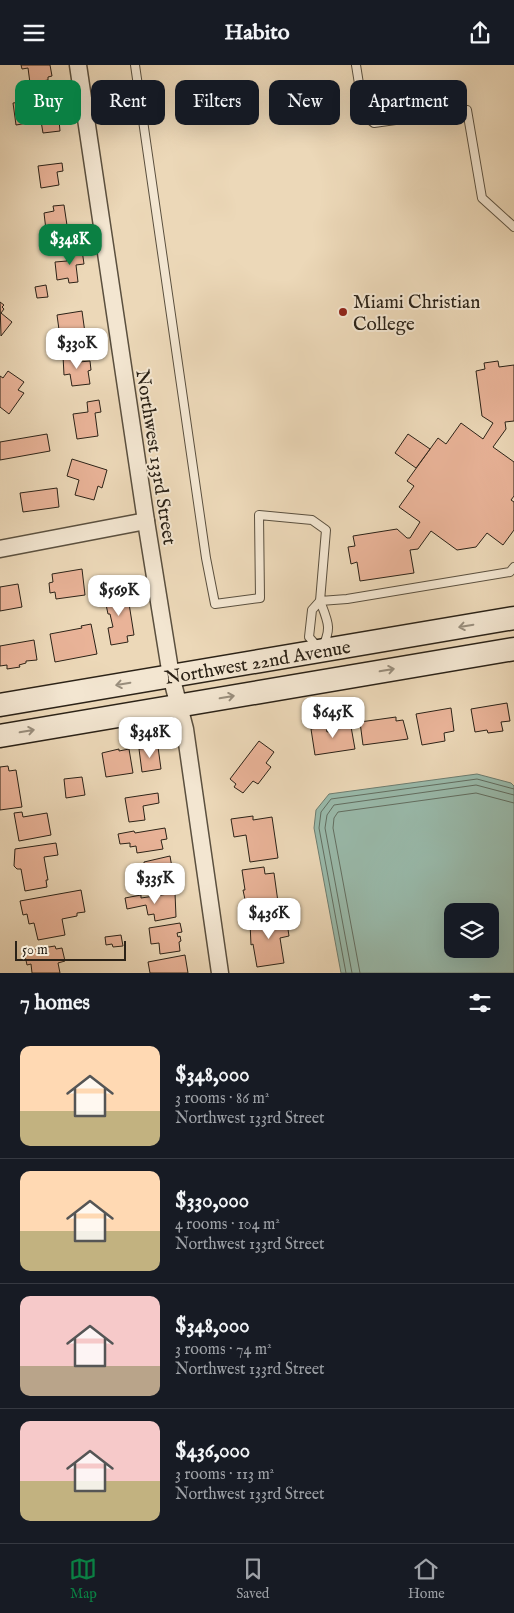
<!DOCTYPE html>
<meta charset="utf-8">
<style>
:root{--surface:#171b24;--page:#20242c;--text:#f1f3f6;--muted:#9ea1a6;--line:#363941;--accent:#0b8043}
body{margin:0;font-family:"IM FELL English",serif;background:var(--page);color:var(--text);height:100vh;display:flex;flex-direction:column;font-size:19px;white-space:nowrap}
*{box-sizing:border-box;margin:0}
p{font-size:16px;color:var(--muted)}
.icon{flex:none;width:28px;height:28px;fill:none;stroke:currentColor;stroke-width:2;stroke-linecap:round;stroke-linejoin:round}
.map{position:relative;height:908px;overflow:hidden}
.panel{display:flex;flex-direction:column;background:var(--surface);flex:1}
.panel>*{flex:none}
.banner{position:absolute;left:15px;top:15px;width:485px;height:45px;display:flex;gap:10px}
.buttons{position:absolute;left:444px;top:838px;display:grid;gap:10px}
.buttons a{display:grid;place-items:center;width:55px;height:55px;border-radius:10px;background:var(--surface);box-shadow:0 5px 20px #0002;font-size:25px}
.scale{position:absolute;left:15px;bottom:12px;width:111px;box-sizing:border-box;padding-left:5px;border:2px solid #2b2217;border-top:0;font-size:14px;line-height:18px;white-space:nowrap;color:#2b2217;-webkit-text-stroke:4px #f3e6d1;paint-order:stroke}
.price{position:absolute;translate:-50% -42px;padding:0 11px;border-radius:10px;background:#fff;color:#222;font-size:16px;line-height:32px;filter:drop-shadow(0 1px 2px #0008)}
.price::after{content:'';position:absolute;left:50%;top:30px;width:15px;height:11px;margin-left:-8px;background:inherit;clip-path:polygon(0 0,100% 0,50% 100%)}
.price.current{background:var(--accent);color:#fff}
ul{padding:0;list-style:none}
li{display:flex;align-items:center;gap:15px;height:125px;padding:0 20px}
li+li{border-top:1px solid var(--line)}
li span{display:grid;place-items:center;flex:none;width:140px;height:100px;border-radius:10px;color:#555}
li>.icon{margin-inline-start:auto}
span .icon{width:60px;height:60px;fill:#fffc;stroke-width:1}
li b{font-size:21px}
h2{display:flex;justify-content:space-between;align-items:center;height:60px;padding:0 20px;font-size:21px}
.pill{padding:0 18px;border-radius:10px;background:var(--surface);box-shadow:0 5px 20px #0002;font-size:18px;line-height:45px}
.pill.current{background:var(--accent);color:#fff}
header{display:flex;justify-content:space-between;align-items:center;height:65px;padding:0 20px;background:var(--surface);font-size:22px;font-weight:700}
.tabs{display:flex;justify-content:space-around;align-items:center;height:70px;border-top:1px solid var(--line);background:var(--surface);font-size:14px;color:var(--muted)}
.tabs a{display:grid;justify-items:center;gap:2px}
.tabs .current{color:var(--accent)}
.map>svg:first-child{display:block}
.water{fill:#99baab;stroke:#6d7d70;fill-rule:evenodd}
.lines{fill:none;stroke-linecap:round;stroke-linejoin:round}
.shore{stroke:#626e61;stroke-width:1}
.building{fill:#e9b398;stroke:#2b2217}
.service-casing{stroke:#5b503f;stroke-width:10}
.minor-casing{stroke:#5b503f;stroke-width:19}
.secondary-casing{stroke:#2b2217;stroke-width:25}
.service{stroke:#f3e6d1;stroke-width:8}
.minor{stroke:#f3e6d1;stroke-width:16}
.secondary{stroke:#f3e6d1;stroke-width:22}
.oneway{stroke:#998e7d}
.poi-dot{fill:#8f2418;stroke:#f3e6d1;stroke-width:2}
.labels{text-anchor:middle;stroke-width:4;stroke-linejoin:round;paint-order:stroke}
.poi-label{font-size:19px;fill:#2b2217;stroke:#f3e6d1;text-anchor:start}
.street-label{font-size:19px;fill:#2b2217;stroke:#f3e6d1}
</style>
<header><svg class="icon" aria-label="menu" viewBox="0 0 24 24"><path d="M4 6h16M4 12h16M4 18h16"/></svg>Habito<svg class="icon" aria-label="share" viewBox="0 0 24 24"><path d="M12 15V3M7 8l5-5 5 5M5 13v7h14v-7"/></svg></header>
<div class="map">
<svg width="514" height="908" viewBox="0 0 514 908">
<rect width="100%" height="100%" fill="#ecd8b8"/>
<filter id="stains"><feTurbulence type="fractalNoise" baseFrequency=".004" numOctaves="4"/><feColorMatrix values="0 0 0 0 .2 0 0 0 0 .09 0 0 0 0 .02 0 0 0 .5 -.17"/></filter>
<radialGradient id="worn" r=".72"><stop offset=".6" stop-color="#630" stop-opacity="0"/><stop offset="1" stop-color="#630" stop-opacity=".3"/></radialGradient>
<path class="water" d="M477 709 511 718 514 721V908H341L314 763 316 745 329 729ZM452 846H490V884H452Z"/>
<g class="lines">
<g class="shore">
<path d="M346 908 319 763 321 747 331 734 477 714 514 724"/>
<path d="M352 908 325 763 327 750 334 740 476 720 514 730"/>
<path d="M360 908 333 763 334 753 338 747 476 728 514 738"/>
</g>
</g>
<g class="building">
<path d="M21 0H50L52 11 48 12V15L30 18 28 3 22 4Z"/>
<path d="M60 32 63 54 59 55 60 66 43 68 41 56 16 60 13 38Z"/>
<path d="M62 98 63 106 57 107 59 120 41 123 38 101Z"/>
<path d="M64 140 68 167 60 169 59 164 46 165 44 148 54 146 53 141Z"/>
<path d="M82 185 84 199 76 200 78 217 69 218 68 213 57 215 55 197 67 196 66 187Z"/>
<path d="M46 220 48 232 37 233 35 222Z"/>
<path d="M0 237 4 240 2 242 4 244 1 248 12 257 1 271Z"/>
<path d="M82 246 85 268 60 272 57 250Z"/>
<path d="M78 289 79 297 90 296 91 305 88 306 90 319 72 321 70 309 64 310 63 291Z"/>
<path d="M498 296 499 302 514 300V356L505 357 506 364 493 382 514 397V431L511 435 514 437V465L503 480 487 468 476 482 457 485 431 466 418 484 410 485 414 508 360 516 357 497 351 499 348 482 355 481 353 471 397 464 407 473H410L420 457 399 442 414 421 407 416 438 373 446 379 461 358 483 374 493 358 482 351 476 306 485 304 484 298Z"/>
<path d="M8 306 24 317 18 325 24 328 9 349 0 342V311L3 313Z"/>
<path d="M99 335 101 347 95 348 98 371 77 374 73 349 88 347 87 337Z"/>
<path d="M47 369 50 386 0 395V377Z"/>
<path d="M408 369 430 384 416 403 395 388Z"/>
<path d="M72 394 107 405 102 423 98 421 94 435 75 430 79 415 67 411Z"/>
<path d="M57 423 59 442 23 447 20 428Z"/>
<path d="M82 504 85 530 56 534 55 527 50 528 49 518 53 517 52 509Z"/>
<path d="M18 519 22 542 0 546V522Z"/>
<path d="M127 526 134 570 127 571 128 577 111 580 108 563 113 562 110 549H108L104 530Z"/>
<path d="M91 559 97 589 55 597 50 569 82 563 81 561Z"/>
<path d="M34 575 37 595 26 596V598L19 600 20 602 7 604V600L0 601V581Z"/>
<path d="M507 638 510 656 501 657 503 666 488 668 487 665 475 667 471 644Z"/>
<path d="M451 643 454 666 444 668 445 676 422 680 416 649Z"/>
<path d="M396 652V656L403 655 408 674 363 680 360 657Z"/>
<path d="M350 656 355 684 315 690 311 664 326 662 327 667 338 665 337 658Z"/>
<path d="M259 676 274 687 266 698 271 702 258 719 253 716 243 728 234 722 236 719 230 714Z"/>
<path d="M158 682 161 704 142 707 139 684Z"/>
<path d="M119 684V686L129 684 133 708 106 712 102 688Z"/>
<path d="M8 701 9 706 16 705 22 742 0 745V702Z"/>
<path d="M82 712 85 730 66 733 64 714Z"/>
<path d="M158 728 159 738 143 741 145 755 129 757 125 733Z"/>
<path d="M22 747 23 752 47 748 51 770 19 776 14 748Z"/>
<path d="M253 751V755L272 752 278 793 250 797 246 770 234 772 231 754Z"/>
<path d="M165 763 167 774 161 775 163 784 137 788 136 781 130 782V778L120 779 118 769 134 766 135 768Z"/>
<path d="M56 778 58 790 44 792 48 815H46L47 822 25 826 21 804H17L14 801 15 784Z"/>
<path d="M170 791 174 814 167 815 166 812 137 817 134 802 144 801V797Z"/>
<path d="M264 802 265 809 274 808 278 837 269 839 270 846 248 849 243 825H245L242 805Z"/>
<path d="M81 825 85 847 77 848V851L62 854 65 870 38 875 34 858 29 859 27 849 23 850 20 836Z"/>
<path d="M175 828 176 852 155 856 154 849 148 850 146 840 127 844 125 833 141 830V833Z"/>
<path d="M286 851 289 871 280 873 284 898 257 902 253 879 251 880 250 857Z"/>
<path d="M180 858 182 867 177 868 178 872 180 871 181 876 179 877 180 886 160 889 159 878 151 879 149 863Z"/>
<path d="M121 870 123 881 113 882 112 879 106 880 105 872Z"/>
<path d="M55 881 56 884 62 883 65 896 58 898 60 908H32L31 899 27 900 24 886Z"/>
<path d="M185 890 188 908H150L148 897Z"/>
</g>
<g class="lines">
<g class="service-casing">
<g id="service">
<path d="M135 0 206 493 215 539 260 533 259 450 312 455 326 465 320 536 347 534 510 507 514 502"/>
<path d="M356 0 364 50 374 58 467 45 482 133 514 162"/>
<path d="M320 536C329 559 332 563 321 586L309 572 312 545Z"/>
</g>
</g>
<g class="minor-casing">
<g id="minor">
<path d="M78 0 146 456 171 611 185 664 220 908"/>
<path d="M0 484 146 456"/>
</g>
</g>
<g class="secondary-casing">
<g id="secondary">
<path id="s1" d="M0 640 514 553"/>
<path d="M0 671 514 584"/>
</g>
</g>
<use href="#service" class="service"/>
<use href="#minor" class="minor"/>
<use href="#secondary" class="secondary"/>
</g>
<defs><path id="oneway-shaft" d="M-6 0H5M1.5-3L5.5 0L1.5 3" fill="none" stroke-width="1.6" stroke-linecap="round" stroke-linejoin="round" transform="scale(1.25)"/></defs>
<g class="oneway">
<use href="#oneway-shaft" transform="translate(466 561) rotate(170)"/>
<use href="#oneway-shaft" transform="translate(387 605) rotate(-10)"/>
<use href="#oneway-shaft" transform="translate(123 619) rotate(170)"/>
<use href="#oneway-shaft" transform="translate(227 632) rotate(-10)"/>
<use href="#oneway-shaft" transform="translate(27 666) rotate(-10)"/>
</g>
<circle class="poi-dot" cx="343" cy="247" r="5"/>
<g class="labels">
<g class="poi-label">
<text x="353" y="243">Miami Christian<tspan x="353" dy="22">College</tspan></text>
</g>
<g class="street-label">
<text transform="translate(157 392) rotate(81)" y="7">Northwest 133rd Street</text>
<text dy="7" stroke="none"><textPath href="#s1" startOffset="261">Northwest 22nd Avenue</textPath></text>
</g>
</g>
<rect width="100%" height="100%" filter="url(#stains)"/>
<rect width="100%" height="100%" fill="url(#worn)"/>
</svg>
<div class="buttons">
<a><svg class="icon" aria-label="layers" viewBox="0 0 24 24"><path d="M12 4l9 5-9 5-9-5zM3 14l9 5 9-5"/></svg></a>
</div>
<div class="scale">50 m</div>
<b class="price current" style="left:70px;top:201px">$348K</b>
<b class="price" style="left:77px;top:305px">$330K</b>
<b class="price" style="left:119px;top:552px">$569K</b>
<b class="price" style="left:333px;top:674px">$645K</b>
<b class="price" style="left:150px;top:694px">$348K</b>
<b class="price" style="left:155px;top:840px">$335K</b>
<b class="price" style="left:269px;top:875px">$436K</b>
<div class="banner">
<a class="pill current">Buy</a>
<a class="pill">Rent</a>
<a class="pill">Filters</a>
<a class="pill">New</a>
<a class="pill">Apartment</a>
</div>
</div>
<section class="panel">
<h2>7 homes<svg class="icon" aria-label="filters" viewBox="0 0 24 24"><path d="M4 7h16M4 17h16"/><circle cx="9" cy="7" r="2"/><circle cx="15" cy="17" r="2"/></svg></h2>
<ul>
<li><span style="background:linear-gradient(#ffd9b3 65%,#c2b280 0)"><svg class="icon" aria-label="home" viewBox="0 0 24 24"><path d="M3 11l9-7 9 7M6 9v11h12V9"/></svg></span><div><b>$348,000</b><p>3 rooms · 86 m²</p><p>Northwest 133rd Street</p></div></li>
<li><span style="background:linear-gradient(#ffd9b3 60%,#c2b280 0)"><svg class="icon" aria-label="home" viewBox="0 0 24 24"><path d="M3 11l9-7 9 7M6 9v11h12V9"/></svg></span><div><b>$330,000</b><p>4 rooms · 104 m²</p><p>Northwest 133rd Street</p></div></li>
<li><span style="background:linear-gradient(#f6c9c9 70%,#b9a48a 0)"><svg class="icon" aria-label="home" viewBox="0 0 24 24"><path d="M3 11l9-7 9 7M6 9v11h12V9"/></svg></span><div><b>$348,000</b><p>3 rooms · 74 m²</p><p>Northwest 133rd Street</p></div></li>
<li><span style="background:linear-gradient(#f6c9c9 60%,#c2b280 0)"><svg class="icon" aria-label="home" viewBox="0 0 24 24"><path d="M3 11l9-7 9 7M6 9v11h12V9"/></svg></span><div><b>$436,000</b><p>3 rooms · 113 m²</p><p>Northwest 133rd Street</p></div></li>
</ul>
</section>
<nav class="tabs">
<a class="current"><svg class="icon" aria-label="map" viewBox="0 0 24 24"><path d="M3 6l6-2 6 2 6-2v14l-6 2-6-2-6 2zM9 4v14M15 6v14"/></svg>Map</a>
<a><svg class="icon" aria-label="saved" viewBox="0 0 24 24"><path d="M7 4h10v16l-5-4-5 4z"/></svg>Saved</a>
<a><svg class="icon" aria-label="home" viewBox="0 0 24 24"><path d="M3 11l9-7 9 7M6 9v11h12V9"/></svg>Home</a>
</nav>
